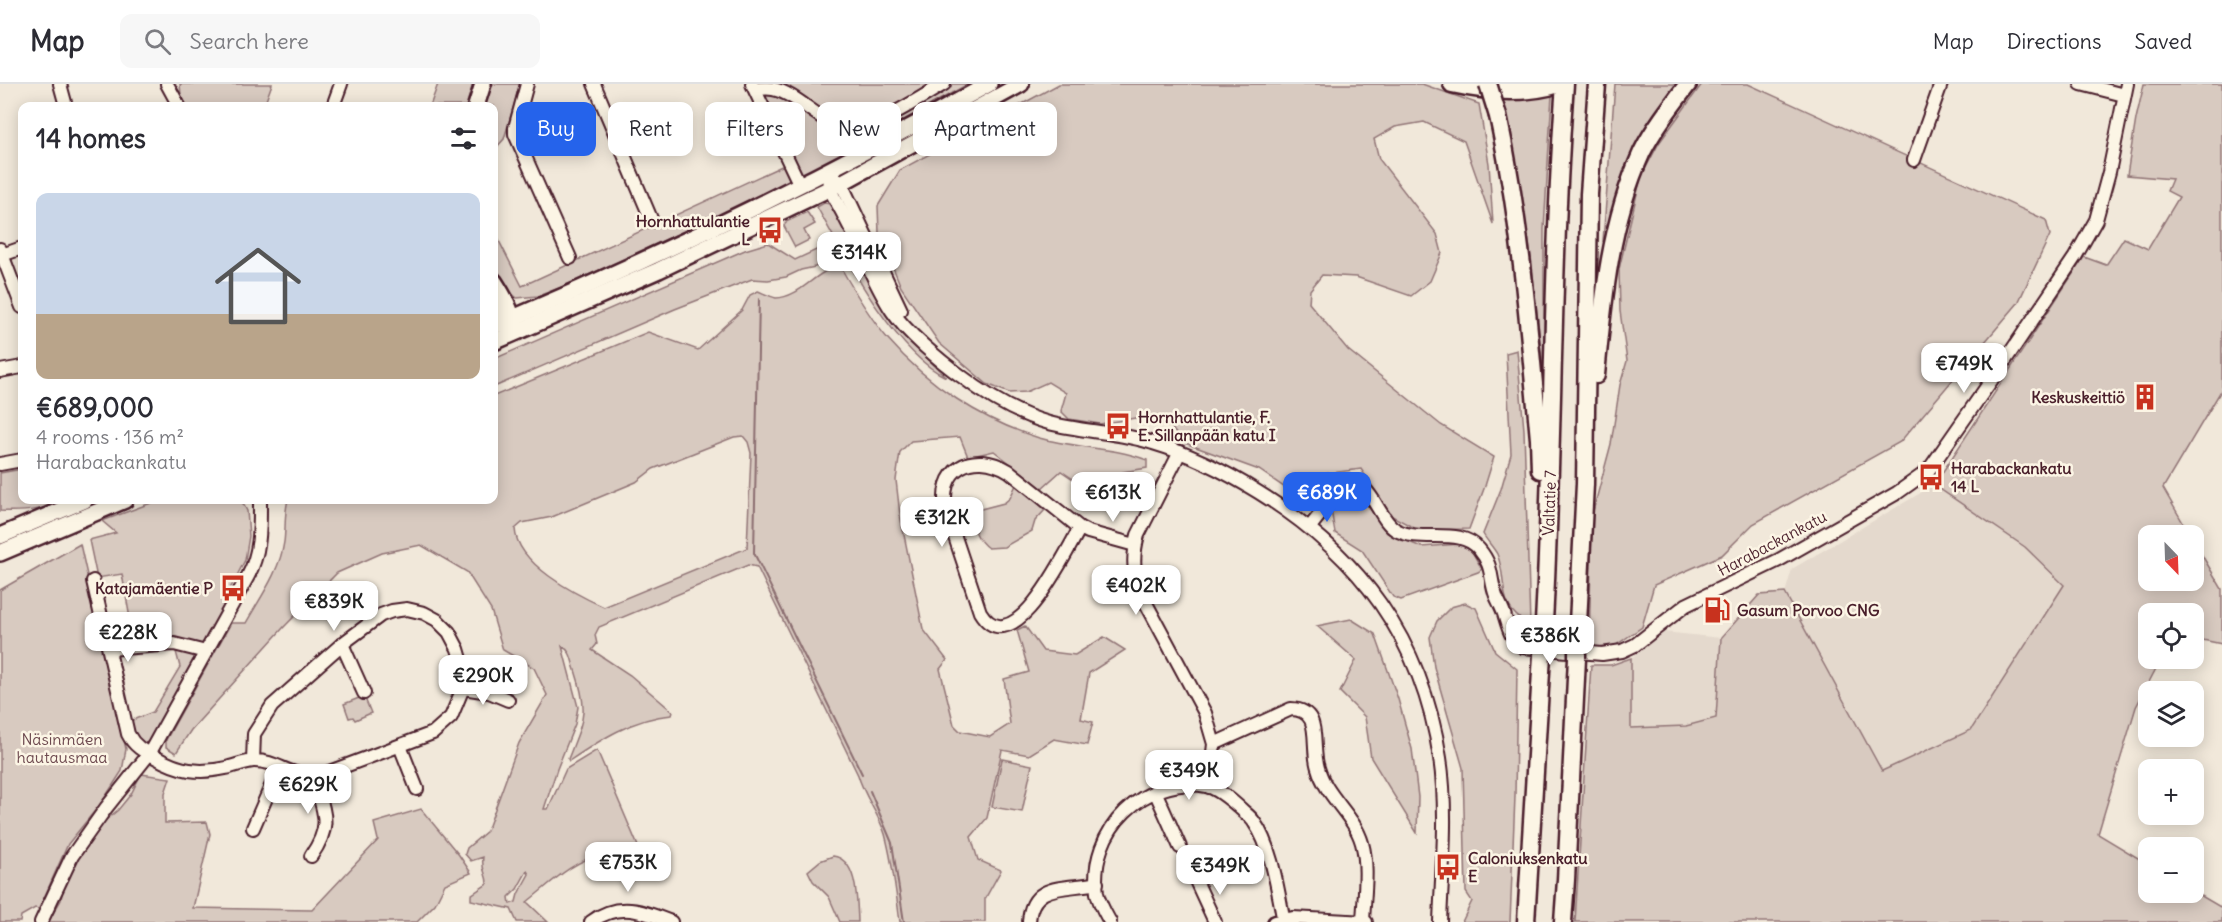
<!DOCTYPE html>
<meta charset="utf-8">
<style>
:root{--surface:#fff;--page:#f7f7f7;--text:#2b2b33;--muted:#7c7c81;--line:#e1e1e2;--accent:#2563eb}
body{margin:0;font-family:Delius,sans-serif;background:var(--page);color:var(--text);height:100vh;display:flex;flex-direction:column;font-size:22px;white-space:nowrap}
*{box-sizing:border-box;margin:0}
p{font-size:20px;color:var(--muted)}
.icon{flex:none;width:33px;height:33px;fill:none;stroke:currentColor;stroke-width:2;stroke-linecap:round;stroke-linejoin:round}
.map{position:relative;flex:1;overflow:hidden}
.panel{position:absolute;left:18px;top:18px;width:480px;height:402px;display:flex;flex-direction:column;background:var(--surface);border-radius:12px;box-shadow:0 3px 15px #0003}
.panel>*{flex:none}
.hud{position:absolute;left:516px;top:18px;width:570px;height:54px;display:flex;gap:12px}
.needle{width:39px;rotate:157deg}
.fabs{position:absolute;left:2138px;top:441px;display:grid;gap:12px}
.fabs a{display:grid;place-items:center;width:66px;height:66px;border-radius:12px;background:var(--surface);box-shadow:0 3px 15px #0003;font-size:30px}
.price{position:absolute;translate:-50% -51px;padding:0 14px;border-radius:12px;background:#fff;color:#222;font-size:20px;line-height:39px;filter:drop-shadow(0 2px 3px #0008)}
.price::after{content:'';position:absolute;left:50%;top:36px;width:18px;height:14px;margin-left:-9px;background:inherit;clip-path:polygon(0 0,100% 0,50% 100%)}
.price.active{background:var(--accent);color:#fff}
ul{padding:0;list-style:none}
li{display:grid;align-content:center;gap:12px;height:318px;padding:0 18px}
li+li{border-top:2px solid var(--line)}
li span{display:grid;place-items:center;height:186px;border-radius:12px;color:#555}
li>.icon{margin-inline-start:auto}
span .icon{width:108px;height:108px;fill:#fffc;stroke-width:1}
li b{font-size:26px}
h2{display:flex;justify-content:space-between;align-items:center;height:72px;padding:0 18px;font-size:26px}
.tag{padding:0 21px;border-radius:12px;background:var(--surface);box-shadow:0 3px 15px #0003;font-size:21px;line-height:54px}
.tag.active{background:var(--accent);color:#fff}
header{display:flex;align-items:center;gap:36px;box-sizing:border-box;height:84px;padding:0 30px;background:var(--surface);border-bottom:2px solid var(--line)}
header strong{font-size:28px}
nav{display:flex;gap:33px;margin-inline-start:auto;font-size:21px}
.search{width:420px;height:54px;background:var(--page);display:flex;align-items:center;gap:15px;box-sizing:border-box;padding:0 21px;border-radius:12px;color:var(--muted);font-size:22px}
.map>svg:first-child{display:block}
.built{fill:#e4d9cd}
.green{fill:#d8cac0;stroke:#917476;stroke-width:1.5;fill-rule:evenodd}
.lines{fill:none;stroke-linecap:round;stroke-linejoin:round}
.stream{stroke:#8b6d6f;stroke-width:2}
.minor-casing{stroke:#4a1f2b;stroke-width:16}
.major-casing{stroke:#4a1f2b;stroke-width:20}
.highway-casing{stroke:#4a1f2b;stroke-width:21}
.minor{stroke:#fcf5e5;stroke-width:12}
.major{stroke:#fcf5e5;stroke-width:15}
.highway{stroke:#fcf5e5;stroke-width:16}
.highway-bridge-casing{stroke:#4a1f2b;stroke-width:21;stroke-linecap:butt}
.highway-bridge{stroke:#fcf5e5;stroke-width:16}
.labels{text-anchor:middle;stroke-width:5;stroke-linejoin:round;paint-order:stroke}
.poi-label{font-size:16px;font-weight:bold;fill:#4a1f2b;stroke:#fcf5e5;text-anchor:start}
.street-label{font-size:16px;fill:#4a1f2b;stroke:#fcf5e5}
.park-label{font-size:16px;fill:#6e4a50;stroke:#fcf5e5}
</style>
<header>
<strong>Map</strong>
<div class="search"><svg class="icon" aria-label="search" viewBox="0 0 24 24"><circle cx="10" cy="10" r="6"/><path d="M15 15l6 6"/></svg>Search here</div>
<nav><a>Map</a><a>Directions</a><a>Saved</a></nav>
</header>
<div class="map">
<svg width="2222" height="838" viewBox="0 0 2222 838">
<rect width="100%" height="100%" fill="#f1e8da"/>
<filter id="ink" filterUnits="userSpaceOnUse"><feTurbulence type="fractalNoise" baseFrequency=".0167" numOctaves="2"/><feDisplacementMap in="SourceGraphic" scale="12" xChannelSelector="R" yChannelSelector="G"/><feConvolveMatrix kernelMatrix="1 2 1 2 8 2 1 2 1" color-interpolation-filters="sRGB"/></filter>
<g filter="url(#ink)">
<g class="built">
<path d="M1934 401 2025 463 2064 501 1971 646 1882 688 1785 509 1792 485Z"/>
<path d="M1664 548 1721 554 1716 634 1686 642 1631 644V574Z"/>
</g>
<g class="green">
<path d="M180 0H272L264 22H187L181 11Z"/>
<path d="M438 0H473L466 22H430Z"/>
<path d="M490 0H520L504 55 494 66V22H483Z"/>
<path d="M760 0H968L843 70 802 91Z"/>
<path d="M1059 0H1422L1479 20 1489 80 1493 140 1464 57 1424 38 1395 43 1374 55 1379 75 1437 150 1442 169 1430 197 1411 212 1356 193 1322 191 1310 206 1309 219 1348 266 1441 341 1494 373 1485 402 1469 445 1418 446 1392 432 1361 385 1324 390 1300 414 1259 386 1182 358 1171 343 1141 333 1100 340 1069 335 1061 327 1066 309 1048 298 1026 308 1009 309 987 300 939 259 901 203 879 149 878 122 900 86Z"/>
<path d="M1615 0H1680L1607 156 1603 157Z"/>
<path d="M1702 0H1748L2046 136 2050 151 2018 219 1900 358 1753 440 1722 471 1654 501 1642 543 1616 561 1589 565 1592 431 1611 360 1620 301 1627 277 1620 227 1619 185 1641 93 1659 59Z"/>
<path d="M2144 0H2222V305L2163 404 2190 451 2148 452V496H2193V456L2222 505V560L2193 554V530H2148V574L2161 575 2136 623 2098 750 2148 780V808L2193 807 2222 824V838H1575L1591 581H1611L1631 574V644L1686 642 1716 634 1721 554 1759 511 1785 509 1882 687 1971 646 2064 501 2025 463 1934 401 2084 173 2106 181 2124 154 2148 165 2179 113 2167 107 2172 95 2127 91 2136 35Z"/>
<path d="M1552 11 1544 145V296L1531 172 1519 94 1501 14H1530Z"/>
<path d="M784 81 792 97 567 201 538 212 517 214C492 194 494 176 494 147L522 202Z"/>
<path d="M824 119 831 120 836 125 907 254 946 293C896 271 843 170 817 123Z"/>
<path d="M807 128 815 140 804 146 809 156 795 163 784 142 786 138Z"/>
<path d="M768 159 795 176 825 162 829 168 828 176 815 183 801 186 786 193 768 196 752 195 675 225 494 303V275L745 166Z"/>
<path d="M840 182C854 207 869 233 888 255 928 301 981 336 1039 354 1075 364 1113 363 1147 376V384L1123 388 1116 403 1088 405 1061 387 1042 404 994 367 968 373 960 353 911 357 900 368 896 396 900 431 923 545 947 576 940 585 954 641 960 647 990 653 1010 640 1004 595 1029 588 1017 546 1025 542 1043 567 1075 571 1104 553 1125 566 1089 589 1081 635 1093 638 1087 661 1054 655 1029 671 1002 666 987 734 971 753 978 776 1001 786 985 815V838H900C896 809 893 779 885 750 878 729 864 712 858 691L757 483 748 481 599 543 595 551 597 560 592 566 630 591 673 628 672 631C633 634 600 656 569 677L568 675C584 634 589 629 575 586 571 575 572 568 562 562L578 623 575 640 557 685 544 725H548L566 685 597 666 643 774C630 771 615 768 601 771 573 776 549 801 527 818L548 838H517L511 825 471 816V811L487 800C487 788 481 788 483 773L471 777 465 770 467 764 487 747 519 659 547 611 534 584 503 566 491 526 467 488 421 461 382 469 337 489 283 544 191 646 176 669 166 663V656L231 539H246C260 514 280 487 284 458 286 444 284 430 288 416H494V312L648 248 698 266 742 226 750 211 758 207C763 209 771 213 776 214 800 214 817 185 840 182ZM743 352 748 358 751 369 747 464 604 523C575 510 517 480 515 445L522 439 552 433 636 398 653 385 734 353ZM527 787 529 790 518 810 516 818 510 820 509 813 517 805Z"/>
<path d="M1517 266 1524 346 1530 541C1494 522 1509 498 1497 470 1493 463 1487 457 1483 450L1501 405 1511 370 1506 269Z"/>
<path d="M22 385V416H69C44 426 28 428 0 427V389Z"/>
<path d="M1020 400 1045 426 1035 437 1032 447 1004 463 988 464C977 456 974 446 972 432L981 425 1004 419 1010 414 1016 401Z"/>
<path d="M1358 408 1387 449 1421 463 1460 460 1471 466 1482 485 1478 488 1401 516 1393 513 1362 466 1335 449 1331 426Z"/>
<path d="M159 416H241L247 427 249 452 245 476 231 503 211 553 150 657 143 660 128 650 125 639 153 628 180 583 174 560 135 562 122 490 97 494 89 456 116 449 102 437Z"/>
<path d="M80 460 126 665 122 687 102 718 68 760 39 825 35 824 21 832 20 838H0V506Z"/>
<path d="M1465 519 1476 524 1495 567 1517 585 1515 712 1510 838H1462L1472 817 1466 808 1463 684 1434 583 1430 553 1437 537 1451 523Z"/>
<path d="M1351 535 1375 550 1398 615 1412 665 1418 713 1417 749 1371 674 1365 633 1340 608 1356 576 1317 542Z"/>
<path d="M364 612 371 629 355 636 353 633 349 634 344 620Z"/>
<path d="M1002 675 1032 681 1022 728 992 723Z"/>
<path d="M141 690 170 694 165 709V739L207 738 210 750 193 824 312 826 378 756 374 739 421 725 459 771 471 789 445 800 435 820 417 838H48L61 816 63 802 78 773 101 740 118 726 131 710Z"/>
<path d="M833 772C858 775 857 818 858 838H840L829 813 813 797 808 787 820 777Z"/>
</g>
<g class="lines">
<g class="stream">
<path d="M759 215 754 469 862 690"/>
<path d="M870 707 892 759 904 838"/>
</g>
<g class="minor-casing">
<g id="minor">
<path d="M60 0 66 22"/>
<path d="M167 0 179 22"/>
<path d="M527 0 515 44V50L570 174"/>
<path d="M594 0 652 137"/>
<path d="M752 0 797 95"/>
<path d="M2081 0 2124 11"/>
<path d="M755 5C760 5 767 4 773 5 800 10 824 45 852 44 879 42 919 14 944 0"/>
<path d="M333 22 341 0"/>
<path d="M1914 76 1941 0"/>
<path d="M828 88 829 104C838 120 846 135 854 151 866 177 876 203 892 227 906 248 940 277 961 292 987 312 1017 330 1049 339 1083 348 1120 348 1153 359 1190 370 1226 388 1258 408 1360 471 1422 555 1440 674 1448 728 1442 784 1440 838"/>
<path d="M836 94 841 99 901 226"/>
<path d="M0 165 22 223"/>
<path d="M2 171 22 164"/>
<path d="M0 287 22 283"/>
<path d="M1180 368 1138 451C1133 469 1133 490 1140 508L1205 629 1214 660 1209 703"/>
<path d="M0 380 22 376"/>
<path d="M1310 443 1344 400C1373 394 1376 434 1396 446 1422 460 1460 442 1479 465 1494 483 1489 493 1496 512 1499 519 1503 525 1505 533 1509 546 1511 555 1523 563L1602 570 1622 567 1635 561 1686 521 1779 476 1897 409 1928 387 2002 281 2075 173 2096 136 2109 88 2127 0"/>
<path d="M1080 444C1066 467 1013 582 980 528L947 429C936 385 972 365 1009 387L1080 444 1088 448 1135 461"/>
<path d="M93 497 128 650C134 662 143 667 155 673 179 687 199 690 226 684 235 682 244 678 253 677 282 676 292 700 329 688L433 649 451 633 463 604V582L458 565 449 548 437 536 424 529 407 525 392 527 381 531 342 560 272 622 254 650 253 677"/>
<path d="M342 560 364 609"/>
<path d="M109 565 174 560 206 568"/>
<path d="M463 604 489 608 508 616"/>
<path d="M1214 660 1291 625C1324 626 1310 661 1318 684 1326 713 1354 731 1362 759 1369 784 1364 812 1363 838"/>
<path d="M400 662 417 705"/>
<path d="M1155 707 1180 763"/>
<path d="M253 744 279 684"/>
<path d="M311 772C334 739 323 727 313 692"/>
<path d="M1197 799 1215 838"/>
<path d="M41 838 72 772 106 724 149 670 248 492C261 468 260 442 260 416"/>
<path d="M591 838C618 817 643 827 671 838"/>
<path d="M1029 838C1031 797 1067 806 1097 799"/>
<path d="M1110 838C1105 829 1099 819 1097 809 1088 746 1144 691 1207 702 1219 705 1232 717 1241 725 1245 729 1251 733 1254 738 1272 763 1278 808 1284 838"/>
<path d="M1274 838 1293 834 1366 838"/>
</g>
</g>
<g class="major-casing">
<g id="major">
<path d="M476 22 483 0"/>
<path d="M494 197C503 211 512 226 514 244"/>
<path d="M494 216 503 238 510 245"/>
<path d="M494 242C663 171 829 90 989 0"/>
<path d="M494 258 659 186 841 99 1021 0"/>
<path d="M0 452 85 416"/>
<path d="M0 469 125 416"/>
</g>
</g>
<g class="highway-casing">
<g id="highway">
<path d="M1452 0C1488 8 1524 11 1559 0"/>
<path d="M1498 32C1521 139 1529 247 1539 355L1540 386"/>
<path d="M1596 291C1603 216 1610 138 1642 68 1654 44 1672 21 1688 0"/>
<path d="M1543 556C1554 371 1551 185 1565 0"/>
<path d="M1577 559 1585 400 1589 110 1597 0"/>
<path d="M1526 838 1542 571"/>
<path d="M1563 838 1566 796 1577 574"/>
</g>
</g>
<use href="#minor" class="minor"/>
<use href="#major" class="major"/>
<use href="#highway" class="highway"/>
<g class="highway-bridge-casing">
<g id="highway-bridge">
<path d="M1488 0 1498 32"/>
<path d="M1542 571 1543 556"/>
<path d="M1577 574V559"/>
</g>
</g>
<use href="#highway-bridge" class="highway-bridge"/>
</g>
</g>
<defs>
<g id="bus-bare" transform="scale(2.07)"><path d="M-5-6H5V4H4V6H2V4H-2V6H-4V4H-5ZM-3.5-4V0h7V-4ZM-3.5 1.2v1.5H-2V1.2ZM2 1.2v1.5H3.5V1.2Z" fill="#c8321e" stroke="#fcf5e5" stroke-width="2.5" paint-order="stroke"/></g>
<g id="building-bare" transform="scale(2.07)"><path d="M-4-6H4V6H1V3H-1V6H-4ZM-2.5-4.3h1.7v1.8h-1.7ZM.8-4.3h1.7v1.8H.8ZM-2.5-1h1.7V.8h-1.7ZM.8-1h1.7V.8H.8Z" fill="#c8321e" stroke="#fcf5e5" stroke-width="2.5" paint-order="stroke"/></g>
<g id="fuel-bare" transform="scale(2.07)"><path d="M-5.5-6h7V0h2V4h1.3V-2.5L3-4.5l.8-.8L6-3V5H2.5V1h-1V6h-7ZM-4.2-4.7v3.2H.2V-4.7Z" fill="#c8321e" stroke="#fcf5e5" stroke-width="2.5" paint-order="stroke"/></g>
</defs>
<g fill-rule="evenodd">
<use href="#bus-bare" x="770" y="146"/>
<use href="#building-bare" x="2145" y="313"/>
<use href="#bus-bare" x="1118" y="342"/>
<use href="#bus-bare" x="1931" y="393"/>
<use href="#bus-bare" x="233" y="504"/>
<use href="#fuel-bare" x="1717" y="526"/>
<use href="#bus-bare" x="1448" y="783"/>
</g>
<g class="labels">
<g class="poi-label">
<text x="750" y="143" text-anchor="end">Hornhattulantie<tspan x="750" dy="18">L</tspan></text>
<text x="2125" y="319" text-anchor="end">Keskuskeittiö</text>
<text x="1138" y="339">Hornhattulantie, F.<tspan x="1138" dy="18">E. Sillanpään katu I</tspan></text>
<text x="1951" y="390">Harabackankatu<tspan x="1951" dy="18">14 L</tspan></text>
<text x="213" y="510" text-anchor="end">Katajamäentie P</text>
<text x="1737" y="532">Gasum Porvoo CNG</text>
<text x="1468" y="780">Caloniuksenkatu<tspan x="1468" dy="18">E</tspan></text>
</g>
<g class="street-label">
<text transform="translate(1549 419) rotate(-88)" y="6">Valtatie 7</text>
<text transform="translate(1772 459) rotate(-28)" y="6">Harabackankatu</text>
</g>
<g class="park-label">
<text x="62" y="661">Näsinmäen<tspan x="62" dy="18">hautausmaa</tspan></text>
</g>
</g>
</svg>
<div class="fabs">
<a><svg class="needle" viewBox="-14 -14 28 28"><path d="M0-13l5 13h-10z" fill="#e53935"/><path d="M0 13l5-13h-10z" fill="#7c7c81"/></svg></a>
<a><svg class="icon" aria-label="locate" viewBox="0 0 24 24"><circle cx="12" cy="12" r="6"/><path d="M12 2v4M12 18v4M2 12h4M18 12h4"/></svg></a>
<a><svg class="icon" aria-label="layers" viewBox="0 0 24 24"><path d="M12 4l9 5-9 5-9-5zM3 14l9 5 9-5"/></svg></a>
<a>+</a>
<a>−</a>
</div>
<b class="price" style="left:859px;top:199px">€314K</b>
<b class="price" style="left:1964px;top:310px">€749K</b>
<b class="price" style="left:1113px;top:439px">€613K</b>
<b class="price active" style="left:1327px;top:439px">€689K</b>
<b class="price" style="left:942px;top:464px">€312K</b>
<b class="price" style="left:1136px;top:532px">€402K</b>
<b class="price" style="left:334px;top:548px">€839K</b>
<b class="price" style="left:128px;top:579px">€228K</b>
<b class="price" style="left:1550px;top:582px">€386K</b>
<b class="price" style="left:483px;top:622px">€290K</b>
<b class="price" style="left:1189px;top:717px">€349K</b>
<b class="price" style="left:308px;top:731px">€629K</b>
<b class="price" style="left:628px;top:809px">€753K</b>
<b class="price" style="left:1220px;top:812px">€349K</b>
<div class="hud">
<a class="tag active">Buy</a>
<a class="tag">Rent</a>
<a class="tag">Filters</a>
<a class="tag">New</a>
<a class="tag">Apartment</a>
</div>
<section class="panel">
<h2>14 homes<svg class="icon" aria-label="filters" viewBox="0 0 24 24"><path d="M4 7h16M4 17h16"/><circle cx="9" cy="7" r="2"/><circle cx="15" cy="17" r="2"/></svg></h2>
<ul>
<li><span style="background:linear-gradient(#c9d6e8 65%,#b9a48a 0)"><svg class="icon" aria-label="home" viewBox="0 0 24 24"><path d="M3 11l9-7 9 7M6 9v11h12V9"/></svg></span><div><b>€689,000</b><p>4 rooms · 136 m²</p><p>Harabackankatu</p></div></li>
</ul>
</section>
</div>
